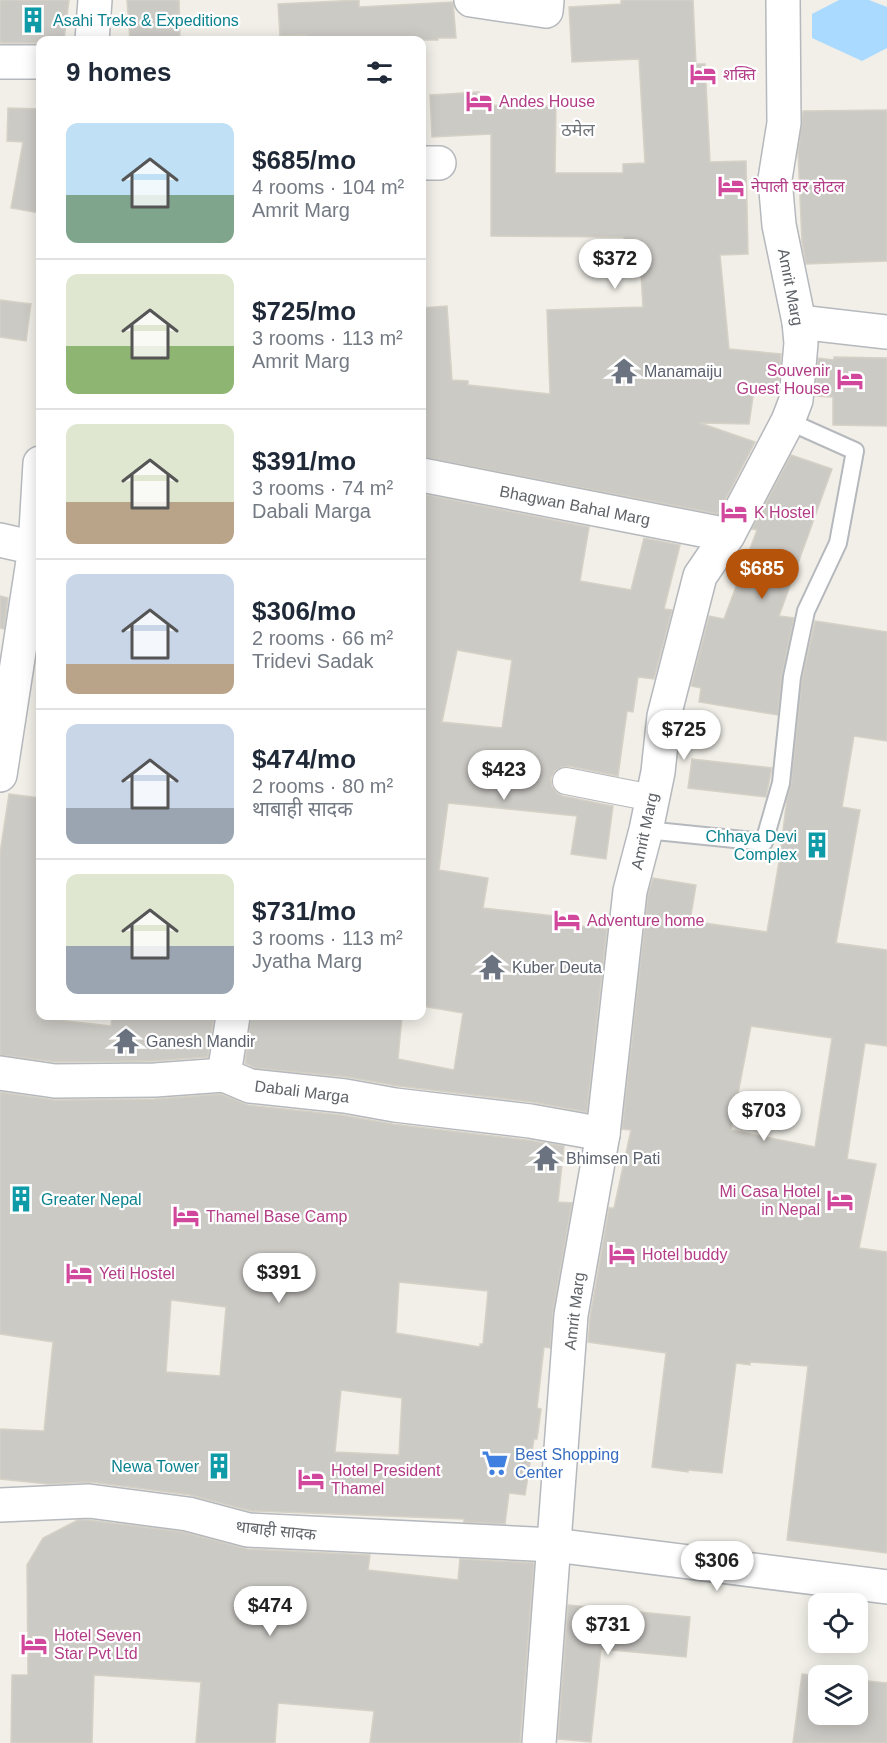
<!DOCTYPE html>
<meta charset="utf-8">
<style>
:root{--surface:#fff;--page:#f6f6f7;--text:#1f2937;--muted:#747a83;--line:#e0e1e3;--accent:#b45309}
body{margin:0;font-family:Arial,"Noto Sans Devanagari",sans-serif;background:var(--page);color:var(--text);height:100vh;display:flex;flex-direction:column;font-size:22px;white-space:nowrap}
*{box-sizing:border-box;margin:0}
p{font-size:20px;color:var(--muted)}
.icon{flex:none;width:33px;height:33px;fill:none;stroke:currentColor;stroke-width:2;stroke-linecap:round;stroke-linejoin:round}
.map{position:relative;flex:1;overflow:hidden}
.side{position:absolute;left:36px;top:36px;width:390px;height:984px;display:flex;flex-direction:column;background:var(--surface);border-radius:12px;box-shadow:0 3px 15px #0003}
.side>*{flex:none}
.controls{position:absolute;left:808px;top:1593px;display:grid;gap:12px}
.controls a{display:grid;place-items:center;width:60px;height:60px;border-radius:12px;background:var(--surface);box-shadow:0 3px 15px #0003;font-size:30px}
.price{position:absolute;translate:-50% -51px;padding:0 14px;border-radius:21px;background:#fff;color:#222;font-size:20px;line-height:39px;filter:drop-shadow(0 2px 3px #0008)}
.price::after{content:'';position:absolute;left:50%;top:36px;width:18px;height:14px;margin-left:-9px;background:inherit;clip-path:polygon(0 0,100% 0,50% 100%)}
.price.on{background:var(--accent);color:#fff}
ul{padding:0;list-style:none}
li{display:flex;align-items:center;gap:18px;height:150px;padding:0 30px}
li+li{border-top:2px solid var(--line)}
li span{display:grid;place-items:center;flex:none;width:168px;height:120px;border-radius:12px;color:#555}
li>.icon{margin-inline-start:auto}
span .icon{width:72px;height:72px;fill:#fffc;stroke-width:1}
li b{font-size:26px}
h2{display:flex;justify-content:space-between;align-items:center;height:72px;padding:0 30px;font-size:26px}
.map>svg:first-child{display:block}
.water{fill:#aadaff}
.building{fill:#cccac5;stroke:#d6d1c6;stroke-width:1.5;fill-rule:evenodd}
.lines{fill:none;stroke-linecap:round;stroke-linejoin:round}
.service-casing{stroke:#b5b8bc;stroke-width:20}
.pedestrian-casing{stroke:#b5b8bc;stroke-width:28}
.minor-casing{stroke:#b5b8bc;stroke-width:36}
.tertiary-casing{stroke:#b5b8bc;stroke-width:36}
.service{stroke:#fff;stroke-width:16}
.pedestrian{stroke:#fff;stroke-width:26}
.minor{stroke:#fff;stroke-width:33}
.tertiary{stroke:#fff;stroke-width:33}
.labels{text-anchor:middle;stroke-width:4.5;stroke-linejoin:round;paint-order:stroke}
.culture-label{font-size:16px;fill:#0d838f;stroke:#fff;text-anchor:start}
.hotel-label{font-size:16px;fill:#b23c85;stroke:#fff;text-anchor:start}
.street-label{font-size:16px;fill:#5f6368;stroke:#fff}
.worship-label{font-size:16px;fill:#5b616d;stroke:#fff;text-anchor:start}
.shop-label{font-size:16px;fill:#366cbe;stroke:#fff;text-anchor:start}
.neighbourhood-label{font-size:18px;fill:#70757a;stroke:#fff}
</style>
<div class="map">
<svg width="887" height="1743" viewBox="0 0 887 1743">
<rect width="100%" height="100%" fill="#f1efe8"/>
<path class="water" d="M839 0H869L887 7V48L862 61 812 38V14Z"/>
<g class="building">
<path d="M0 0H69L64 40H40V43H0Z"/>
<path d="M127 0H179L180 40H130Z"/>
<path d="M359 0V7L453 2 456 38H438V40H306L305 35 280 36 278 4Z"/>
<path d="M621 0H693L696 64H705L710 162 746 161 748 254 720 255 729 349 781 354 778 392 754 390 749 424 700 423 755 442 718 514 422 457V308L447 306 452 380 468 381V385L550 394 547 310 643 307 639 239H624V237L491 236V134L432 137 430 95 479 92V105L556 106 555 173H623V164L645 163 639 59 572 62 569 7 621 4Z"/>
<path d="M8 108 40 109V213L11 208 23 142 7 141Z"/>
<path d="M887 110V261L806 264 802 242 798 152 803 111Z"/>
<path d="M0 300 31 304 26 341 0 337Z"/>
<path d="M834 357 887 358V426L833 425V397L815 396 818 358 834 360Z"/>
<path d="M791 455 832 469 779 616 794 618 782 675 778 715 699 702 701 688 691 686 709 616 724 619 757 530 752 529Z"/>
<path d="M422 494 589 527 580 581 631 590 644 538 680 545 664 609 672 610 654 679 638 677 633 712 627 711 618 776 568 766 562 767 555 771 551 778 552 786 557 793 563 796 613 806 606 859 571 854 577 816 448 803 439 870 488 878 483 908 554 916 553 923 607 929 587 1112 532 1102 398 1086 347 1077 255 1068 245 1063 251 1016H402L398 1059 454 1070 463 1013 422 1006V574L425 544 422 543ZM457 650 512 660 502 728 442 722Z"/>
<path d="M0 596 8 598 4 629 0 628Z"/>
<path d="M815 621 887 632V741L854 736 842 807 860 810 836 943 887 950V1046L865 1043 847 1159 876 1164 859 1248 887 1252V1553L787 1540 808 1366 750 1362V1365L736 1363 722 1473 688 1470V1472L652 1467 666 1353 588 1342 590 1317 609 1208H614L631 1130 622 1129 648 894 653 878 696 885 690 921 767 932 779 862 787 799 791 784 802 679ZM751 1026 832 1038 815 1147 731 1130Z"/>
<path d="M692 759 772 768 766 797 688 788Z"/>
<path d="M9 794 40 798V1018L111 1026 112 1016 149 1018V1016H214L208 1057 154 1061 56 1062 0 1055V853Z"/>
<path d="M0 1092 55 1100 155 1099 221 1094 248 1105 342 1115 393 1124 527 1140 564 1146 558 1202 572 1203 553 1312 550 1348 544 1347 537 1408 541 1409 537 1439H534L525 1495 509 1493 505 1524 464 1522V1519L251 1511 190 1495 91 1482 48 1484 0 1479V1429L44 1431 53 1342 0 1334ZM399 1282 488 1291 483 1344H480V1347L396 1333ZM171 1300 226 1307 220 1376 166 1372ZM341 1390 402 1398 399 1455 335 1452Z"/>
<path d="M78 1520H88L184 1532 247 1549 370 1555 368 1570 458 1580 460 1559 534 1563 520 1743H370L374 1711 278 1703 275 1743H196L201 1682 94 1675 92 1743H11L12 1675H28L27 1565 43 1538Z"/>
<path d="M568 1605 690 1617 686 1657 601 1649 591 1742 558 1739Z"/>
<path d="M802 1674 819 1676V1714H858V1680L887 1683V1743H793Z"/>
</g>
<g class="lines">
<g class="service-casing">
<path id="service" d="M646 830 764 842 781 783 792 677 806 611 838 543 855 451 788 421"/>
</g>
<g class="pedestrian-casing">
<path id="pedestrian" d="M566 781 652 798"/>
</g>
<g class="minor-casing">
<g id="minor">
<path d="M471 0 546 11 547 0"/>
<path d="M92 40 95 0"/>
<path d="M0 62H40"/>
<path d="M422 163H439"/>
<path d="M799 322 887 332"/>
<path d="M422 475 728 535"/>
<path d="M0 540 35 548"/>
<path d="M0 775 35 548 40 463"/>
<path d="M0 1073 55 1081 155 1080 224 1075 250 1086 345 1096 395 1105 530 1121 603 1134"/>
<path d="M224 1075 233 1016"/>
<path d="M539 1743 571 1315 603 1134 630 891 646 830 658 772 664 716 700 576 728 535 788 421 796 400 801 343 799 322 779 225 775 179 784 123 783 0"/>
</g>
</g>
<g class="tertiary-casing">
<path id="tertiary" d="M0 1505 89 1501 188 1514 248 1530 554 1545 887 1587"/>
</g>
<use href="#service" class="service"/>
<use href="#pedestrian" class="pedestrian"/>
<use href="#minor" class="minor"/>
<use href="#tertiary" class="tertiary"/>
</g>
<defs>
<g id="building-bare" transform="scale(2.07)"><path d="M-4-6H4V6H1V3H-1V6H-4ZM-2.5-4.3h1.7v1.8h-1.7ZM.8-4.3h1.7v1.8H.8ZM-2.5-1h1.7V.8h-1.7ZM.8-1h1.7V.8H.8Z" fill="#0f9aa8" stroke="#fff" stroke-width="2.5" paint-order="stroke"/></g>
<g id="hotel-bare" transform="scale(2.07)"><path d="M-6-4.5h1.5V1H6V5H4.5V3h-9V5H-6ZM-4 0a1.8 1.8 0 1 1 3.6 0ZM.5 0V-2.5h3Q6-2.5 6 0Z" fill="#d1479c" stroke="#fff" stroke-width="2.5" paint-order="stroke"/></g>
<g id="temple-bare" transform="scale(2.07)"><path d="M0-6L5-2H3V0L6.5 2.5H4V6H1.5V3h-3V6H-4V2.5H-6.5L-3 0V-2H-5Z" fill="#6b7280" stroke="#fff" stroke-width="2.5" paint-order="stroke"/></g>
<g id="supermarket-bare" transform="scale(2.07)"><path d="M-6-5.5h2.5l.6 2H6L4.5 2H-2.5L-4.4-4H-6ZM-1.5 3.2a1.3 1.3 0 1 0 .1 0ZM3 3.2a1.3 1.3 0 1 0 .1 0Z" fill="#3f7fe0" stroke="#fff" stroke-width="2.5" paint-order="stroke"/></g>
</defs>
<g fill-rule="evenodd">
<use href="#building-bare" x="33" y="20"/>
<use href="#hotel-bare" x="703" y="74"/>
<use href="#hotel-bare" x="479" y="101"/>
<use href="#hotel-bare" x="731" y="186"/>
<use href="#temple-bare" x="624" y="371"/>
<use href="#hotel-bare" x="850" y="379"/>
<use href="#hotel-bare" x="734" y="512"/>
<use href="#building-bare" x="817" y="845"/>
<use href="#hotel-bare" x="567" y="920"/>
<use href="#temple-bare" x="492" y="967"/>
<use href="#temple-bare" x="126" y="1041"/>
<use href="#temple-bare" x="546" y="1158"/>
<use href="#building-bare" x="21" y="1199"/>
<use href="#hotel-bare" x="840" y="1200"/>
<use href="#hotel-bare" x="186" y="1216"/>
<use href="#hotel-bare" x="622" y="1254"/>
<use href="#hotel-bare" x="79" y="1273"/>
<use href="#supermarket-bare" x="495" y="1463"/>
<use href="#building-bare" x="219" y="1466"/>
<use href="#hotel-bare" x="311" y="1479"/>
<use href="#hotel-bare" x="34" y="1644"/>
</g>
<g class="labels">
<g class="culture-label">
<text x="53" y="26">Asahi Treks &amp; Expeditions</text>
<text x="797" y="842" text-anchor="end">Chhaya Devi<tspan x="797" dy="18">Complex</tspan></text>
<text x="41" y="1205">Greater Nepal</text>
<text x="199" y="1472" text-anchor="end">Newa Tower</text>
</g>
<g class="hotel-label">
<text x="723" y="80">शक्ति</text>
<text x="499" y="107">Andes House</text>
<text x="751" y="192">नेपाली घर होटल</text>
<text x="830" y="376" text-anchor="end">Souvenir<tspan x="830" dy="18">Guest House</tspan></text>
<text x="754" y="518">K Hostel</text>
<text x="587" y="926">Adventure home</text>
<text x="820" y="1197" text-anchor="end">Mi Casa Hotel<tspan x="820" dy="18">in Nepal</tspan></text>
<text x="206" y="1222">Thamel Base Camp</text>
<text x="642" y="1260">Hotel buddy</text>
<text x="99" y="1279">Yeti Hostel</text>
<text x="331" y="1476">Hotel President<tspan x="331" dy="18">Thamel</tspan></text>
<text x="54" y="1641">Hotel Seven<tspan x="54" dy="18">Star Pvt Ltd</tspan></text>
</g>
<g class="street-label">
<text transform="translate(791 287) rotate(79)" y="6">Amrit Marg</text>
<text transform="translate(575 505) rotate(11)" y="6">Bhagwan Bahal Marg</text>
<text transform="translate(644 831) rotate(-78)" y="6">Amrit Marg</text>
<text transform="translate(302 1091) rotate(7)" y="6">Dabali Marga</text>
<text transform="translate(574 1311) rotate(-83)" y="6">Amrit Marg</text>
<text transform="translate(276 1530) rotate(6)" y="6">थाबाही सादक</text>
</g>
<g class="worship-label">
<text x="644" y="377">Manamaiju</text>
<text x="512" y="973">Kuber Deuta</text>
<text x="146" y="1047">Ganesh Mandir</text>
<text x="566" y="1164">Bhimsen Pati</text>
</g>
<g class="shop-label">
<text x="515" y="1460">Best Shopping<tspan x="515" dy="18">Center</tspan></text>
</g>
<g class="neighbourhood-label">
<text x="578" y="136">ठमेल</text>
</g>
</g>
</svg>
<div class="controls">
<a><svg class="icon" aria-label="locate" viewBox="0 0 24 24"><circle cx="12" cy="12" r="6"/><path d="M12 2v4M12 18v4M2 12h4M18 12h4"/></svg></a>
<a><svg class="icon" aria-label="layers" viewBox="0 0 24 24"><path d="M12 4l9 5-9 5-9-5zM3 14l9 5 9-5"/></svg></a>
</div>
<b class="price" style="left:615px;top:290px">$372</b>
<b class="price on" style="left:762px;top:600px">$685</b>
<b class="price" style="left:684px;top:761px">$725</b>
<b class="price" style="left:504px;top:801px">$423</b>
<b class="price" style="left:764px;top:1142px">$703</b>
<b class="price" style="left:279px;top:1304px">$391</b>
<b class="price" style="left:717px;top:1592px">$306</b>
<b class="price" style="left:270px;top:1637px">$474</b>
<b class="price" style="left:608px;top:1656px">$731</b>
<section class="side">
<h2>9 homes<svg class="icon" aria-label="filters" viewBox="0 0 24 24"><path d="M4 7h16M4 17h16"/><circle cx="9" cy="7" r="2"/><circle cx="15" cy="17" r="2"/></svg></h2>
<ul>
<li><span style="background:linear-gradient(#bfe0f5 60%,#7fa58c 0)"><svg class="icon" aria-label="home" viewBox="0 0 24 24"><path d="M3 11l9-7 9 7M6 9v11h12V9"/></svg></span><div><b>$685/mo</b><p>4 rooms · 104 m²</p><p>Amrit Marg</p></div></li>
<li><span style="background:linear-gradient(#dfe7d0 60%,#8fb573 0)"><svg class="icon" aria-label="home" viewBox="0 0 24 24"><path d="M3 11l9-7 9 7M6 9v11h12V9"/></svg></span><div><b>$725/mo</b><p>3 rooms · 113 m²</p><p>Amrit Marg</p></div></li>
<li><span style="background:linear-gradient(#dfe7d0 65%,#b9a48a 0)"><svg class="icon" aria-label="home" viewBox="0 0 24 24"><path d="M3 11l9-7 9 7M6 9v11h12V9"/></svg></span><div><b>$391/mo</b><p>3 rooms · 74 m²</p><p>Dabali Marga</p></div></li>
<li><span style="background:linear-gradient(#c9d6e8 75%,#b9a48a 0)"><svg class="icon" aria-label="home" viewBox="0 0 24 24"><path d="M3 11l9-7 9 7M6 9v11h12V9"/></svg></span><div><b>$306/mo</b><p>2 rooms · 66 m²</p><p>Tridevi Sadak</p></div></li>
<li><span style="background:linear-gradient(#c9d6e8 70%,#9aa5b1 0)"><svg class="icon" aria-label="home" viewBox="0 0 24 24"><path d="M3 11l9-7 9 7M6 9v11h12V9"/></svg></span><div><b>$474/mo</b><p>2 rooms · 80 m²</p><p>थाबाही सादक</p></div></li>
<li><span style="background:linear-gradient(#dfe7d0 60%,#9aa5b1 0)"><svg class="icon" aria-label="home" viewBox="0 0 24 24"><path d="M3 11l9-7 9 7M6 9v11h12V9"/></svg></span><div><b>$731/mo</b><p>3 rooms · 113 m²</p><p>Jyatha Marg</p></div></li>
</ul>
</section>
</div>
